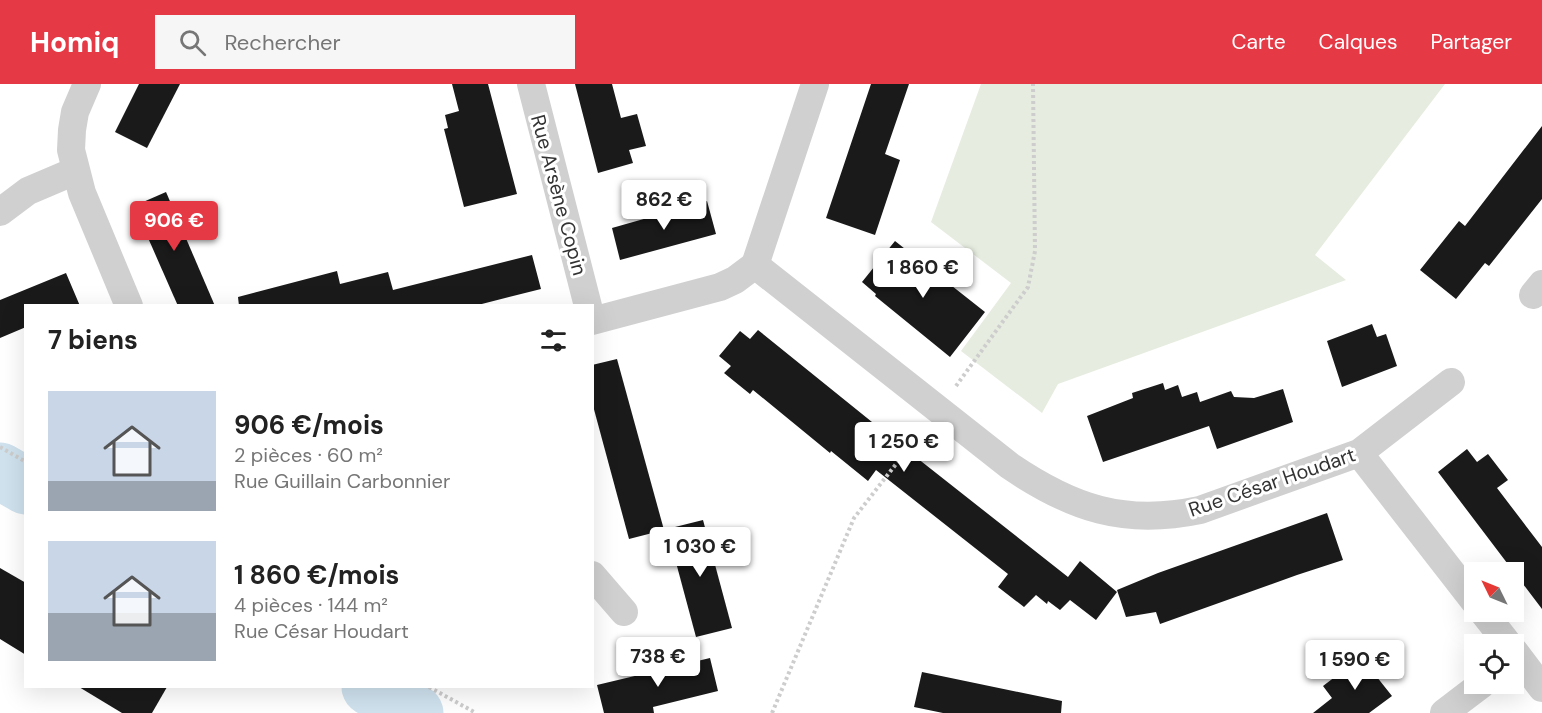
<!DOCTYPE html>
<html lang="fr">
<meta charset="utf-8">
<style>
:root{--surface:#fff;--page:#f6f6f6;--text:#222;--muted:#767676;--accent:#e63946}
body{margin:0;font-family:"DM Sans",sans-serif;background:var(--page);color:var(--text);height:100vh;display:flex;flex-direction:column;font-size:22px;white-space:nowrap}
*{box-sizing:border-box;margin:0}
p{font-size:20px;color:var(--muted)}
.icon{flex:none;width:33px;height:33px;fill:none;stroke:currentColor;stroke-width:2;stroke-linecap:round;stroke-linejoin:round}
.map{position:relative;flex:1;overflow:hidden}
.side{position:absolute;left:24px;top:220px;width:570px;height:384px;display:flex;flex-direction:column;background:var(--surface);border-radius:0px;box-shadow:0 6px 24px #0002}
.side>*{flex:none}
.needle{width:39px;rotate:313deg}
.buttons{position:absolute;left:1464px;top:478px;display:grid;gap:12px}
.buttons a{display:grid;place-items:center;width:60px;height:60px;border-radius:0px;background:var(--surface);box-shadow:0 6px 24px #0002;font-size:30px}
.price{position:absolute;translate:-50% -51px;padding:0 14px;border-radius:6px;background:#fff;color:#222;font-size:20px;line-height:39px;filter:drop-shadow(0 2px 3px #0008)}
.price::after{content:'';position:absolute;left:50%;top:36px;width:18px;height:14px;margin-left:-9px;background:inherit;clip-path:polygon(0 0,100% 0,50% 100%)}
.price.selected{background:var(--accent);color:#fff}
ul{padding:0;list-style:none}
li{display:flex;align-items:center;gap:18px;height:150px;padding:0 24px}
li span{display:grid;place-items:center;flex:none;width:168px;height:120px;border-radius:0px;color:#555}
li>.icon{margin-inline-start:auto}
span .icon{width:72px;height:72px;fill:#fffc;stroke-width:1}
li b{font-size:26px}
h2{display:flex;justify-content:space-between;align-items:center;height:72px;padding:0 24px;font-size:26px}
header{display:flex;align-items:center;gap:36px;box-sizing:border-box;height:84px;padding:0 30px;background:var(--accent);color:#fff}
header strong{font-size:28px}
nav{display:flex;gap:33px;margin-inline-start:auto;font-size:21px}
.search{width:420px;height:54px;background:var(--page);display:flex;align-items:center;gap:15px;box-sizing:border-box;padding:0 21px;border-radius:0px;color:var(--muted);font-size:22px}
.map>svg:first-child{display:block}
.green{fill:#e6ecdf}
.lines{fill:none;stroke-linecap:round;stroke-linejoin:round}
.river{stroke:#cfe2ee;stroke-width:57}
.building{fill:#1a1a1a}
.path{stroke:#cdcdcd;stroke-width:4;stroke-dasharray:3 3;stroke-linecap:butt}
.minor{stroke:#d0d0d0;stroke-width:28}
.labels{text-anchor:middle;stroke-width:6;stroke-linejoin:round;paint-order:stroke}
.street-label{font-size:20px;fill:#333;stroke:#fff}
</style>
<header>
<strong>Homiq</strong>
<div class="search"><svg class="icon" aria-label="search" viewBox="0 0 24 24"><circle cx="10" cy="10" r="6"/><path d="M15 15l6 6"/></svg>Rechercher</div>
<nav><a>Carte</a><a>Calques</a><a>Partager</a></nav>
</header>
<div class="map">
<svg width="1542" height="629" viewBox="0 0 1542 629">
<rect width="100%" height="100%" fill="#fff"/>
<path class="green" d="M981 0H1445L1315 171 1346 196 1058 300 1042 329 961 267 1011 199 931 138Z"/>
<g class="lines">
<g class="river">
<path d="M0 387 26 402"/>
<path d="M370 603 415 629"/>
</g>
</g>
<g class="building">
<path d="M139 0H180L147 64 115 48Z"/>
<path d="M452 0H488L517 110 464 123 444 45 448 44 445 31 459 27Z"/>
<path d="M575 0H612L621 34 637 30 646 62 629 66 633 79 598 89Z"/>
<path d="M871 0H909L885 70 900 76 875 151 826 134Z"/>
<path d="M1542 42V115L1489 182 1485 179 1456 215 1420 186 1459 137 1465 142Z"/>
<path d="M166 108 185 152 215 222H178L134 122Z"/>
<path d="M707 117 716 150 620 176 612 144Z"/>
<path d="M895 157 985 228 950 273 875 212 876 210 862 198Z"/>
<path d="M532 171 541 205 474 222H239L238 213 337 187 340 200 388 188 393 206Z"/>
<path d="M66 189 80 222H26V243L0 254V216Z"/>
<path d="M1372 240 1377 253 1386 250 1397 282 1342 303 1327 257Z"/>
<path d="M758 246 898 359 1068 493 1080 477 1117 508 1096 536 1070 516 1060 526 1048 517 1047 520 1036 511 1024 523 998 503 1008 490 876 386 868 397 831 367 830 369 753 306 750 310 724 289 731 282 719 272 740 247 750 255Z"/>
<path d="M617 275 664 446 629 455 592 318V281Z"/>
<path d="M1163 299 1165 306 1178 301 1182 313 1197 308 1200 318 1231 307 1234 313 1254 314 1283 305 1293 338 1217 365 1209 342 1103 378 1087 332 1133 314 1132 309Z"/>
<path d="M1467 365 1477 378 1488 370 1508 396 1497 404 1542 463V525L1438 388Z"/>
<path d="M1327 429 1343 476 1297 491 1160 540 1156 528 1126 533 1117 506 1158 489Z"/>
<path d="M703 436 732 544 696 553 667 445Z"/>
<path d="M0 484 26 499V571L0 555Z"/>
<path d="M1361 573 1392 612 1369 629H1313L1332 614 1323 602Z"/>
<path d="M710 574 718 607 653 623 654 629H604L597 601Z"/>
<path d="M922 588 1062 617 1061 629H943L914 623Z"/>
<path d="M79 603H167L152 629H122Z"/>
</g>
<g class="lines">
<g class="path">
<path d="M956 302 1028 203 1035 167 1033 0"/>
<path d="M0 363 26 378"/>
<path d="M429 603 476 629"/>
<path d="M772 629 854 434 921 348"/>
</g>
<g class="minor">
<path d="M87 0 75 28 72 46 71 66 82 109 129 222"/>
<path d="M531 0 588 222"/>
<path d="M0 128 28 107 75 87"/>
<path d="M755 181 1010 382C1072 424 1124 442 1200 426L1359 369 1451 298"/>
<path d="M755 181 815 0"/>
<path d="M1533 211 1542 200"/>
<path d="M592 237 720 203 735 196 755 181"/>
<path d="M1359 369 1474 517"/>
<path d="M592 491 624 528"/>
<path d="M1483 528 1509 561"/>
<path d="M1514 567 1542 604"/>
<path d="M1444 629 1482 600"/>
</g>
</g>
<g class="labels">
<g class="street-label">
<text transform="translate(559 111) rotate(75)" y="7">Rue Arsène Copin</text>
<text transform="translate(1272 398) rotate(-19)" y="7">Rue César Houdart</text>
</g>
</g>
</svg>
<div class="buttons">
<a><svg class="needle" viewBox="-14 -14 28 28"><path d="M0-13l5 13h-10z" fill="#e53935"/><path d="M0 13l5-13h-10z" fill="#767676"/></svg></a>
<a><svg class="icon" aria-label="locate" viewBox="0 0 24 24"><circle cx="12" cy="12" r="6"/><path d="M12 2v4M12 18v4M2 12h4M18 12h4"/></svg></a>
</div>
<b class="price" style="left:664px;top:147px">862 €</b>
<b class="price selected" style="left:174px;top:168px">906 €</b>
<b class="price" style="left:923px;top:215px">1 860 €</b>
<b class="price" style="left:904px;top:389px">1 250 €</b>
<b class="price" style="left:700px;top:494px">1 030 €</b>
<b class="price" style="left:658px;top:604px">738 €</b>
<b class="price" style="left:1355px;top:607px">1 590 €</b>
<section class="side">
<h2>7 biens<svg class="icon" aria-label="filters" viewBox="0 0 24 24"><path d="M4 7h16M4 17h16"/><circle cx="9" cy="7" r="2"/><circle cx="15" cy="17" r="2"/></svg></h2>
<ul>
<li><span style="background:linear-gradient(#c9d6e8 75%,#9aa5b1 0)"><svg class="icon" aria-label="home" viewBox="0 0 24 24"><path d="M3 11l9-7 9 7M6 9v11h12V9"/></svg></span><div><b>906 €/mois</b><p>2 pièces · 60 m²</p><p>Rue Guillain Carbonnier</p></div></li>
<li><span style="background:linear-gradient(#c9d6e8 60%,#9aa5b1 0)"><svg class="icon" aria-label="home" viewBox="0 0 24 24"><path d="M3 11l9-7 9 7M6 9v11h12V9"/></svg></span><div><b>1 860 €/mois</b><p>4 pièces · 144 m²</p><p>Rue César Houdart</p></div></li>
</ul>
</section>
</div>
